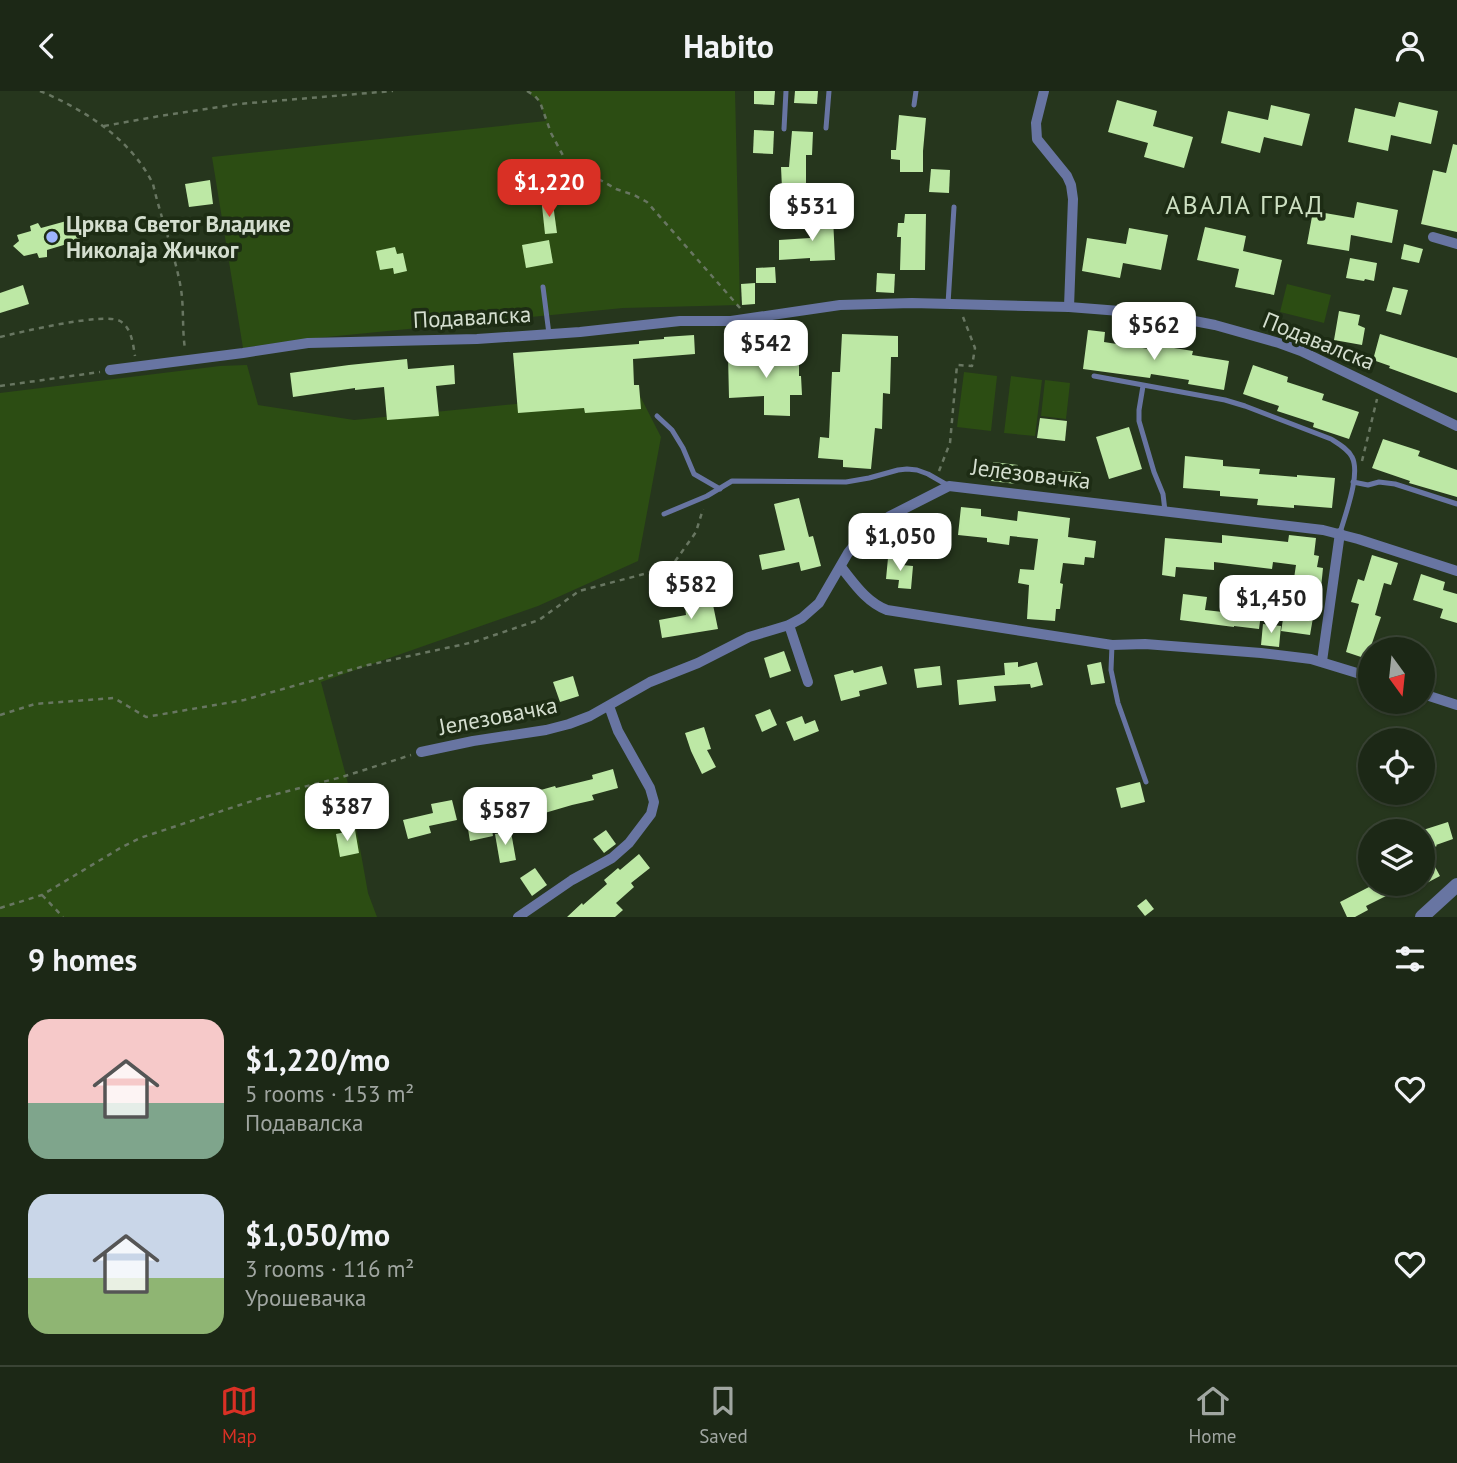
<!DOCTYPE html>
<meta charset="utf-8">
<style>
:root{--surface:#1c2816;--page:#25301f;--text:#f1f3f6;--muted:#a0a6a1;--line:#3a4435;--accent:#d93025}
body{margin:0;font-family:"PT Sans",sans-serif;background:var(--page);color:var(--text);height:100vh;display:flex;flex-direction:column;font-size:26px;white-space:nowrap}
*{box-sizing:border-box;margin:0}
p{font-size:23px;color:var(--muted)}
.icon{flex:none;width:38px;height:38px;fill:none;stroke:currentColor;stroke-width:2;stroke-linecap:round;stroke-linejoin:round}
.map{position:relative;height:826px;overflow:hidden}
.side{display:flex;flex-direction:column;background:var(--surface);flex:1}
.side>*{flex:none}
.needle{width:46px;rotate:165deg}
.buttons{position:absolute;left:1358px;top:546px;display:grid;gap:14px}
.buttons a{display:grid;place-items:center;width:77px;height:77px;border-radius:50%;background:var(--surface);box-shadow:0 2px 5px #0004,0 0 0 2px var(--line);font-size:35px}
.price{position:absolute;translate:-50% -60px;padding:0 16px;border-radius:14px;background:#fff;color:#222;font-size:23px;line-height:46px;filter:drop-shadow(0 2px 4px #0008)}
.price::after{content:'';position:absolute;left:50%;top:42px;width:21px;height:16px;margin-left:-10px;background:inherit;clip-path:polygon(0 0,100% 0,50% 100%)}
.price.active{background:var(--accent);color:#fff}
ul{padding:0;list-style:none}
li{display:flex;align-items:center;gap:21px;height:175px;padding:0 28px}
li span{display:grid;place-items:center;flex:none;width:196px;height:140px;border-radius:21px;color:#555}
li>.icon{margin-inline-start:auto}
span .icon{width:84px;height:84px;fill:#fffc;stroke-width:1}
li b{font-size:30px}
h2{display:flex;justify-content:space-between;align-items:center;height:84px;padding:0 28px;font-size:30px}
header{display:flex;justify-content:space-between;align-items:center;height:91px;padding:0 28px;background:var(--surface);font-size:32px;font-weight:700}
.menu{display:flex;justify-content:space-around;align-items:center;height:98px;border-top:2px solid var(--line);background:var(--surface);font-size:19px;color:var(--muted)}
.menu a{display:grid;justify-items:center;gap:4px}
.menu .active{color:var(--accent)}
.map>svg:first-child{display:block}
.green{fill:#2c4d13}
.building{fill:#bde8a5}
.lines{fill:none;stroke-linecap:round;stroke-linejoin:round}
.path{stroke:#687661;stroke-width:2.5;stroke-dasharray:5 5;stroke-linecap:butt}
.service{stroke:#6875a2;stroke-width:5}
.minor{stroke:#6875a2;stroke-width:10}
.tertiary{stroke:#6875a2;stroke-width:14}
.poi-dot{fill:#9eb3fd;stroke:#1d2c14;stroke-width:2.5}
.labels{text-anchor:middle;stroke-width:7;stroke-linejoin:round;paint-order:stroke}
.poi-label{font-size:23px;font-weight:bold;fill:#d4decf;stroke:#1d2c14;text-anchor:start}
.street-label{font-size:23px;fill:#d4decf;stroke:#1d2c14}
.quarter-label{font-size:26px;letter-spacing:2px;fill:#ccdfc1;stroke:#1d2c14}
</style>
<header><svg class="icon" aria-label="back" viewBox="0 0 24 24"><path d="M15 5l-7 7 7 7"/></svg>Habito<svg class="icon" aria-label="person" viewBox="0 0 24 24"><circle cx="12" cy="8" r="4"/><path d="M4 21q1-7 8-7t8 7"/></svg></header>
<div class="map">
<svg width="1457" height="826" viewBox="0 0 1457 826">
<rect width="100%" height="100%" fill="#26361d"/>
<g class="green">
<path d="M526 0H735L740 214 623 217 296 249 243 257 212 66 546 30 540 11Z"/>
<path d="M1287 193 1331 204 1324 232 1280 221Z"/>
<path d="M247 274 258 314 354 329 638 301 661 346 638 470 538 515 321 591 349 696 368 802 377 826H0V302L220 275Z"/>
<path d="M964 281 997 285 991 340 957 336Z"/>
<path d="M1011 285 1042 289 1035 345 1004 342Z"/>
<path d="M1045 289 1070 292 1066 328 1041 325Z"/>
</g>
<g class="building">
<path d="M754 0H775L774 14 754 13Z"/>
<path d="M795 0H818L817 13 794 12Z"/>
<path d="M1117 9 1157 20 1153 35 1193 46 1184 77 1144 66 1148 52 1108 41Z"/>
<path d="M1399 11 1438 20 1431 53 1391 44 1388 60 1348 51 1355 17 1395 26Z"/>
<path d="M1271 14 1310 23 1302 55 1264 46 1260 62 1221 52 1228 20 1268 29Z"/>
<path d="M899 24 926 27 923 60V81H900V69L891 68V59H896Z"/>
<path d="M754 39 774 40 773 63 753 62Z"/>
<path d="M792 40 813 41 812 64H806V96L782 97 781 76H789Z"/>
<path d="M1453 53 1457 54V141L1421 133 1433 79 1446 82Z"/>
<path d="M931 78 950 79 949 102 929 101Z"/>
<path d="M210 89 213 113 189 116 185 93Z"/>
<path d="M1357 111 1398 119 1392 152 1351 144 1349 160 1307 153 1313 120 1354 127Z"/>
<path d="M553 113 557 142 545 143 542 115Z"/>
<path d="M905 123H926L925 179H900L901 146H897L898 132H904Z"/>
<path d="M81 126 87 147 47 159V166L39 167 37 162 24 165 13 155 19 150 17 144 31 140 30 135 38 132 41 137Z"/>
<path d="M833 126 835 169 810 170V167L779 169V149L810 147 809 127Z"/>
<path d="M1205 136 1246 145 1243 160 1282 169 1274 204 1235 196 1239 178 1197 169Z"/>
<path d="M1129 137 1168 144 1161 179 1123 172 1120 187 1082 180 1087 147 1126 153Z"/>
<path d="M549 149 553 172 526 177 522 154Z"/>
<path d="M1404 153 1423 158 1419 172 1401 168Z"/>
<path d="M395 156 397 163 403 162 407 180 394 183 393 177 380 179 376 160Z"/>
<path d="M1350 167 1377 172 1374 190 1365 188 1364 190 1346 187Z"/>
<path d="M775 176 776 192H756V177Z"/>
<path d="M877 182 895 183 894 202 876 201Z"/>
<path d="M755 192V213L742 214 741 193Z"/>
<path d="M23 194 29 213 0 222V202Z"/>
<path d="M1393 196 1408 199 1401 224 1386 220Z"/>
<path d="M1339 220 1360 224 1358 234 1365 237 1362 254 1334 249Z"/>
<path d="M1088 239 1105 241 1104 251 1155 259V254L1193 260 1192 264 1229 270 1224 299 1188 293 1189 289 1151 283 1150 287 1083 278Z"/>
<path d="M842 243 898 245V266H891L890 303 883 302 882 338 875 337 871 378 843 376V369L818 367 820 346 829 347 832 281H840Z"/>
<path d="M1380 243 1457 267V302L1389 277 1390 275 1373 269Z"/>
<path d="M694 244 695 263 633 268 634 294H639L641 318 585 322 584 317 518 322 513 262 639 253V250L664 248V246Z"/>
<path d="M799 262V285H801L802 304H790V325L764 324V305L729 307 728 264Z"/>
<path d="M407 268 408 278 454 274 455 293 436 295 439 325 387 329 384 296 355 299V297L293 306 290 282 349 274Z"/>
<path d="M1253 274 1288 286 1287 291 1324 303 1322 309 1359 321 1349 348 1313 336 1314 332 1277 320 1279 315 1243 303Z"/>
<path d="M1040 327 1067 330 1065 350 1037 347Z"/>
<path d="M1129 336 1142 378 1109 388 1096 346Z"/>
<path d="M1383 348 1420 360 1418 365 1457 379V406L1409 392 1410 390 1372 377Z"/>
<path d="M1185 365 1223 369V375L1260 378 1259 383 1297 386V384L1335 387 1332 417 1294 414V417L1257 414 1258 408 1220 405V400L1183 397Z"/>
<path d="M993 371 1018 374 1016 393 991 390Z"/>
<path d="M1054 380 1081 381 1080 395 1053 393Z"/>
<path d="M799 407 809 446 813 445 821 475 801 480 799 471 762 479 759 464 785 459 774 413Z"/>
<path d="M961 416 981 418V425L1017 430 1018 420 1070 427 1068 446 1096 450 1094 467 1085 466 1084 474 1063 472 1060 492 1063 493 1060 518H1056L1055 530 1027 528 1029 494 1018 492 1020 478 1034 479 1038 448 1010 445 1009 454 987 451V447L958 444Z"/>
<path d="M1222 444 1288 451 1289 444 1316 447 1314 464 1319 465 1317 476 1323 477 1321 497 1293 494 1296 474 1273 471 1272 478 1214 471V479L1176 476 1175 486 1162 484 1165 447 1222 452Z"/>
<path d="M1372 464 1398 472 1391 494 1384 492 1375 524 1381 526 1370 558V569L1346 561 1359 513 1351 511 1358 488 1364 490Z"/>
<path d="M888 467 902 469V474L913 475 911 498 898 497 899 489 886 488Z"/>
<path d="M1421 483 1445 491 1443 499 1457 503V532L1440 527 1443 518 1413 509Z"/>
<path d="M1183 503 1207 506 1205 519 1241 523 1242 514 1262 516 1259 538 1234 535V536L1180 529Z"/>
<path d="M712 509 718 538 662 547 659 529 686 524 685 515Z"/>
<path d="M1285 517 1314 521 1310 544 1281 540Z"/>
<path d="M1263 533 1281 535 1279 556 1261 554Z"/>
<path d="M784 560 791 580 770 587 764 567Z"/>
<path d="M1018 571V576L1037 571 1043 594 1031 597 1030 593 994 595 996 610 959 614 957 589 1005 584 1004 572Z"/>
<path d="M1101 571 1105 592 1091 594 1087 574Z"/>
<path d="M882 575 887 593 859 600 860 605 841 610 834 584 853 579 854 582Z"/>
<path d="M940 575 942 594 917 597 914 578Z"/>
<path d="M573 585 579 605 560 611 553 591Z"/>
<path d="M770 618 777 634 762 641 755 624Z"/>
<path d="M802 625 805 633 815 629 819 640 794 650 786 631Z"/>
<path d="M704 636 711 658 707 659 716 676 702 683 691 660 685 642Z"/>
<path d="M613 678 618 697 592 704 594 709 572 714 531 726 532 728 513 730 510 710 539 706 537 700 555 695 556 697 593 688 592 684Z"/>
<path d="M1140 691 1145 711 1121 717 1116 697Z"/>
<path d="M452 709 457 729 429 735 431 742 408 748 403 729 433 722 431 713Z"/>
<path d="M488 715 493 745 470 750 465 720Z"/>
<path d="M1448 731 1453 748 1436 754 1437 755 1426 759 1440 785 1423 794V739Z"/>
<path d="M355 739 359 762 340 766 336 743Z"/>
<path d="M606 739 616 753 604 762 593 748Z"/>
<path d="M511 741 516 769 500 772 495 743Z"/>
<path d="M639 763 650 777 631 792 634 796 616 812 623 819 615 826H567L582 812 583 814 607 793 604 789 618 777 620 779Z"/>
<path d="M1370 770V793H1410L1366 815 1368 819 1355 826H1347L1340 811 1369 796 1359 776Z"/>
<path d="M535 777 547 794 532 805 520 787Z"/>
<path d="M1146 808 1154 818 1145 825 1137 815Z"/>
</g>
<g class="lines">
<g class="path">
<path d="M40 0C85 19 131 48 153 93 161 128 175 163 181 198 184 218 182 238 185 258"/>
<path d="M527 0 535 5 540 11 551 42 568 74 588 82 616 98 634 104 647 111 740 217"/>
<path d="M104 35 160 25 238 13 393 0"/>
<path d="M0 246C21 241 104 221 120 230 132 237 133 254 135 265"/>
<path d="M0 295 100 281"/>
<path d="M1362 370 1377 308"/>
<path d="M939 380 950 352 957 274 972 275 975 257 963 226"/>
<path d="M0 624 35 613 114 607 146 626 244 609 368 574 474 551 539 529 579 500 671 476 696 441 703 418"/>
<path d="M42 804 63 826"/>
<path d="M0 817 42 804 122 756 140 747 261 707 342 686 411 664"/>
</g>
<g class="service">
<path d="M914 14 916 0"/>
<path d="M826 37 829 0"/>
<path d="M784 38 786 0"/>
<path d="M543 196 549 243"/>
<path d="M948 213 954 116"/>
<path d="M1094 285 1225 309 1245 315 1331 348C1339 353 1348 358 1352 366 1361 383 1345 424 1340 442"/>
<path d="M1143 295 1139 319V330L1154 381 1163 403 1165 420"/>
<path d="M657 325 672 339 683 357 694 383 720 398"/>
<path d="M1353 391 1368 394 1379 391 1395 393 1457 413"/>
<path d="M664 423 707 405 732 390 846 391 869 387 898 379 907 378 917 379 928 383 949 395"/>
<path d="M1112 554 1111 579 1118 612 1146 691"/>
</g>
<g class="minor">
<path d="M1044 0 1036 32 1037 48 1067 85 1071 94 1073 108 1069 216"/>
<path d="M1433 146 1457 153"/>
<path d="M110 279 243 262 308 252 477 248 580 241 680 230H731L840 214 912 212 1069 216 1158 223 1215 234 1279 252 1301 260 1457 335"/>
<path d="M841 476C854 492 866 511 887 519L1112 554 1145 553 1261 562 1311 568 1370 586"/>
<path d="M789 534 808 591"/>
<path d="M1322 570 1340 442"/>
<path d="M1423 603 1457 614"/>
<path d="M421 661 473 650 546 639 569 633 590 625 650 591 698 572 749 546 789 534 802 527 819 512 848 462 865 441 890 425 949 395 1323 439 1358 448 1457 480"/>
<path d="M518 826 572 789 612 767 629 752 651 723 654 711 650 697 618 640 609 615"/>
</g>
<path class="tertiary" d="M1422 826 1457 794"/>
</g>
<circle class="poi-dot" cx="52" cy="146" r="7"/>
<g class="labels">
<g class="poi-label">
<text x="66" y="141">Црква Светог Владике<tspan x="66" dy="26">Николаја Жичког</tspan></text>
</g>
<g class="street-label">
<text transform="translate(472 226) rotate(-3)" y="8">Подавалска</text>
<text transform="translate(1319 250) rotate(22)" y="8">Подавалска</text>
<text transform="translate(1031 383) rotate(7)" y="8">Јелезовачка</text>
<text transform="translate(498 625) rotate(-11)" y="8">Јелезовачка</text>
</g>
<g class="quarter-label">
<text x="1245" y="123">АВАЛА ГРАД</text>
</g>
</g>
</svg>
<div class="buttons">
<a><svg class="needle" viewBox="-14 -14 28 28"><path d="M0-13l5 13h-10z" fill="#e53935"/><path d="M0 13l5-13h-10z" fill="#a0a6a1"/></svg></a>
<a><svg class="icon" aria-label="locate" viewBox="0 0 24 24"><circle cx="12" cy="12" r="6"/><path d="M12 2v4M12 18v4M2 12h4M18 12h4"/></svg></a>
<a><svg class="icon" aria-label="layers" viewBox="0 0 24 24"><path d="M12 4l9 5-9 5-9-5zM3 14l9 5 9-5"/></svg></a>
</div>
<b class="price active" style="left:549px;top:128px">$1,220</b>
<b class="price" style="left:812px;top:152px">$531</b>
<b class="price" style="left:1154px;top:271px">$562</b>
<b class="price" style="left:766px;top:289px">$542</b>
<b class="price" style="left:900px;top:482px">$1,050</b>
<b class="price" style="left:691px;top:530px">$582</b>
<b class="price" style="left:1271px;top:544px">$1,450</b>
<b class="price" style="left:347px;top:752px">$387</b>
<b class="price" style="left:505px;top:756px">$587</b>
</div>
<section class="side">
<h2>9 homes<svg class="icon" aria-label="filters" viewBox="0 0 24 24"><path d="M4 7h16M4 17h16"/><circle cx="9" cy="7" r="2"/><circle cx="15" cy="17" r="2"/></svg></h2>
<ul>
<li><span style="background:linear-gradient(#f6c9c9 60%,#7fa58c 0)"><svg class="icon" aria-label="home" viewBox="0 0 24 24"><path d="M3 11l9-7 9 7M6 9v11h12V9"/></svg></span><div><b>$1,220/mo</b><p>5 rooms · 153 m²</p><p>Подавалска</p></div><svg class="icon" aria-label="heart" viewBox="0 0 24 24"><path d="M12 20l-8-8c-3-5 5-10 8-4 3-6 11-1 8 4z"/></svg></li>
<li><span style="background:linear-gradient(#c9d6e8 60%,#8fb573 0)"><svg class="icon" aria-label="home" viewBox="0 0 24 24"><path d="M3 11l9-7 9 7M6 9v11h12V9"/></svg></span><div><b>$1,050/mo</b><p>3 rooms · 116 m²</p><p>Урошевачка</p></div><svg class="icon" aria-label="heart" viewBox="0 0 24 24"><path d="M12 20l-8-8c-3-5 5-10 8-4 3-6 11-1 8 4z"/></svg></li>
</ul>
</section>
<nav class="menu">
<a class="active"><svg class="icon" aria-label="map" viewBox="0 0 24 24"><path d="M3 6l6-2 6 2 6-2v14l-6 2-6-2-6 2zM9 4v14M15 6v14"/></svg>Map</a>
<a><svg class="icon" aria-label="saved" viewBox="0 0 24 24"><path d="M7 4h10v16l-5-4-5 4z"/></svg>Saved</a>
<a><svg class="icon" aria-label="home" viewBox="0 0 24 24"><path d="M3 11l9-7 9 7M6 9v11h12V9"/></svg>Home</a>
</nav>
